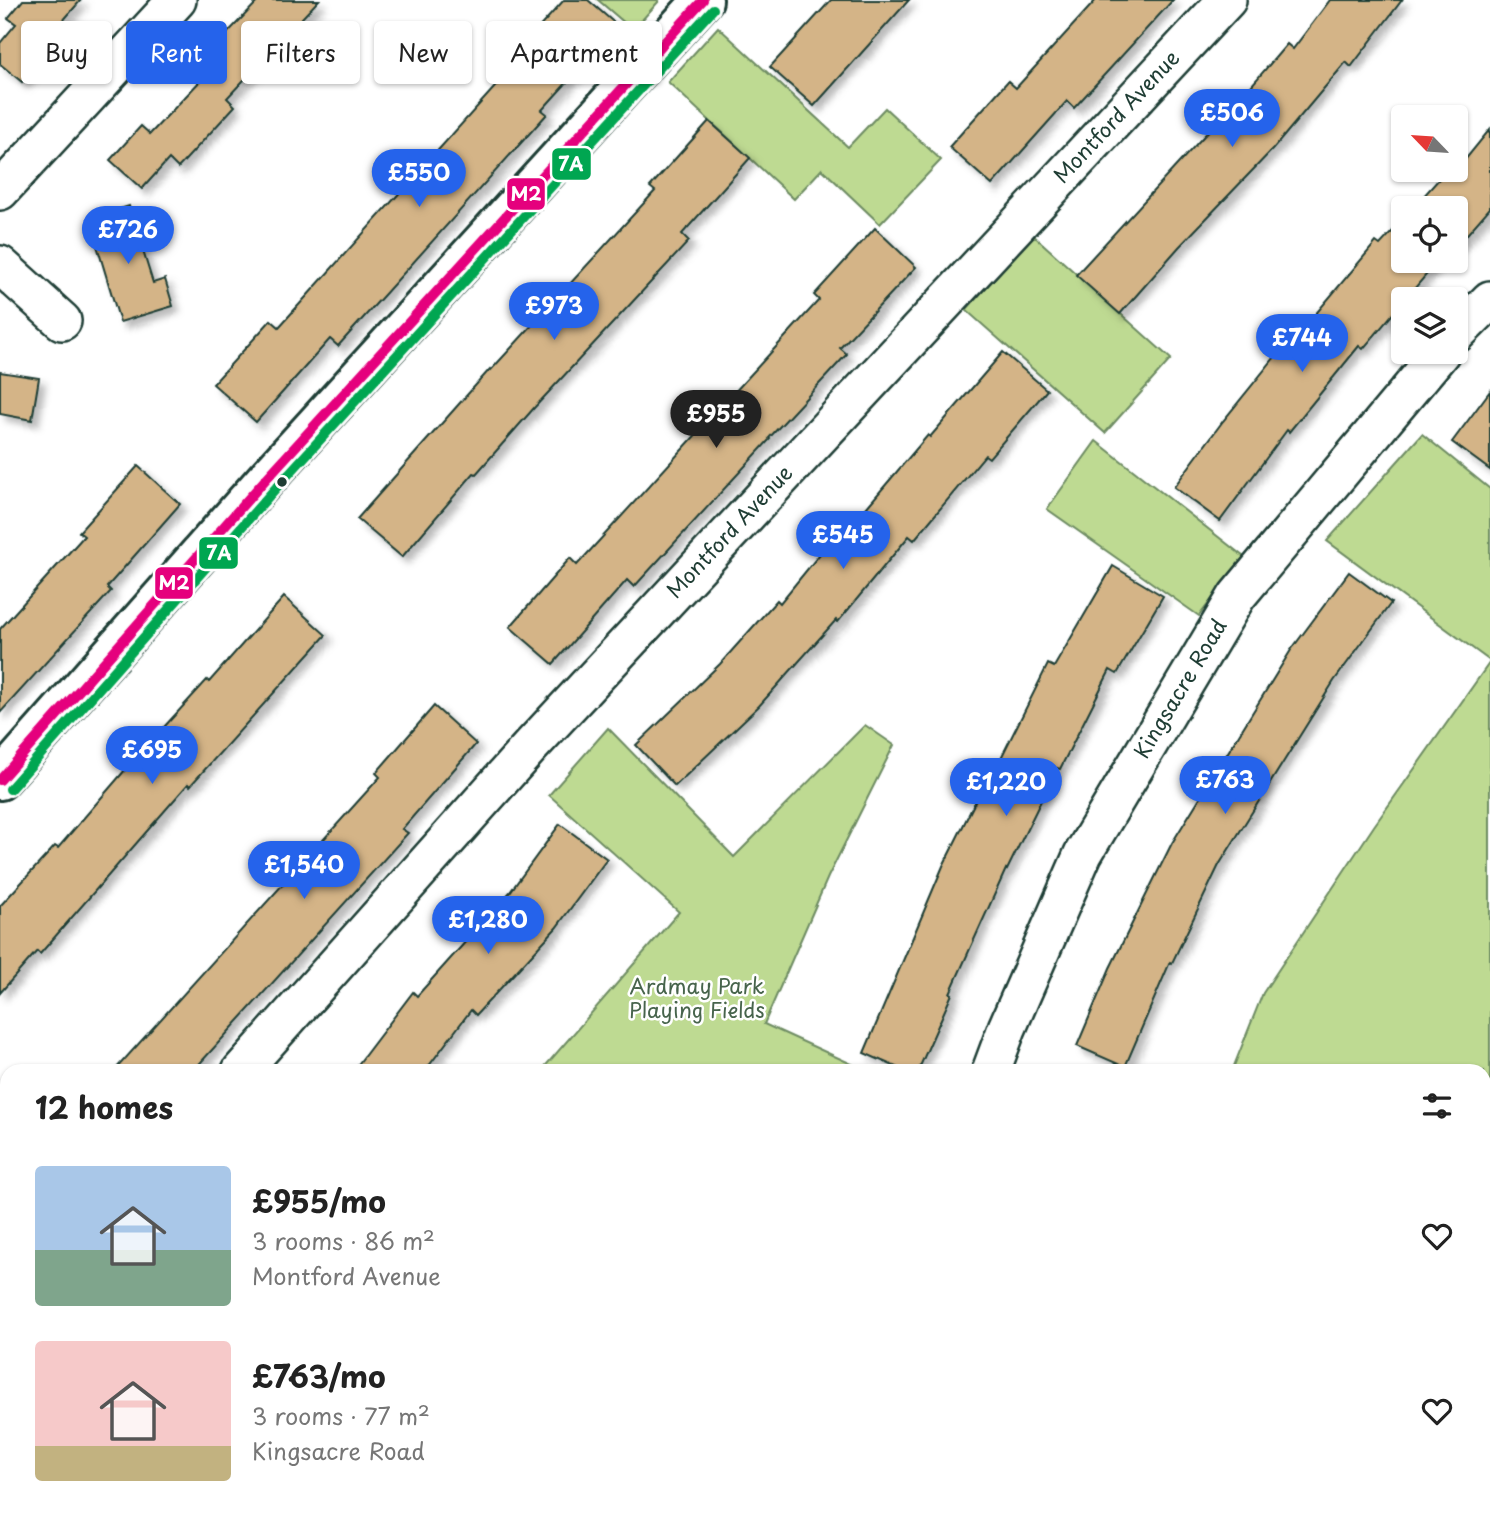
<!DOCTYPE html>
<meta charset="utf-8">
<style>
:root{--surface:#fff;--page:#f6f6f6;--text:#222;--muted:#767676;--accent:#2563eb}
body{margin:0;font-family:"Playpen Sans",sans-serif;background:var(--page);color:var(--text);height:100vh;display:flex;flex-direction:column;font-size:26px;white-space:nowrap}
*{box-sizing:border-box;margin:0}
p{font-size:23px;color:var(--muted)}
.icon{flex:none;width:38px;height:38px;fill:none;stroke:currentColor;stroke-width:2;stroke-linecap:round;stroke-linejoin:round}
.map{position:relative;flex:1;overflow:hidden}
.sheet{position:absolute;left:0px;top:1064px;width:1491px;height:450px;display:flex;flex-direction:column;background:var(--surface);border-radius:21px 21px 0 0;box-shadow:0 2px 5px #0004}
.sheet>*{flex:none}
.banner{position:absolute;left:21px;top:21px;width:700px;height:63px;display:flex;gap:14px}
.needle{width:46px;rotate:295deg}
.tools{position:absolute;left:1391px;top:105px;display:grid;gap:14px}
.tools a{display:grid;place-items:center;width:77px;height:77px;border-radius:7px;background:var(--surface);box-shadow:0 2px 5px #0004;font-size:35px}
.price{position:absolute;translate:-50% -60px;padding:0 16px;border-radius:24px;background:var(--accent);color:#fff;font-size:23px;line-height:46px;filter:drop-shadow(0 2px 4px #0008)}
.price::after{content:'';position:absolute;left:50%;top:42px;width:21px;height:16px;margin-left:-10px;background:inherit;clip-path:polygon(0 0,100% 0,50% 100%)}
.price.on{background:#222;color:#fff}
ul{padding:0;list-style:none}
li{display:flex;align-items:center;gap:21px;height:175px;padding:0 35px}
li span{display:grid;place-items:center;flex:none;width:196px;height:140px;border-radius:7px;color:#555}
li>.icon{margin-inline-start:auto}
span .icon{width:84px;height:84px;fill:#fffc;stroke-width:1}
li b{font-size:30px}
h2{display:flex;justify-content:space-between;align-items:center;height:84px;padding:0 35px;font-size:30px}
.pill{padding:0 24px;border-radius:7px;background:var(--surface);box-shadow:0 2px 5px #0004;font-size:24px;line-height:63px}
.pill.on{background:var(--accent);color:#fff}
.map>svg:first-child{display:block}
.green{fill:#beda92;stroke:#6e8c63;stroke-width:2}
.building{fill:#d4b487;stroke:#1f3d34;stroke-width:2;filter:url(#shadow)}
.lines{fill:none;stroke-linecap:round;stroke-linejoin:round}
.lane-casing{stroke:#1f3d34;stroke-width:24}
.street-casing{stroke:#1f3d34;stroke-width:42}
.secondary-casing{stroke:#1f3d34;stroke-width:44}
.lane{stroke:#fff;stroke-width:19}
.street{stroke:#fff;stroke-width:37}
.secondary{stroke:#fff;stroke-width:38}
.bus-1-casing{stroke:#fff;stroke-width:16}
.bus-2-casing{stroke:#fff;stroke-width:16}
.bus-1{stroke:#e5007d;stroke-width:10}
.bus-2{stroke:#00a651;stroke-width:10}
.bus-dot{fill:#1f3d34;stroke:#fff;stroke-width:2.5}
.labels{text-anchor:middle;stroke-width:5;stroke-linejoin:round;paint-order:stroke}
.street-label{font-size:21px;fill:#1f3d34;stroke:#fff}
.park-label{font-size:21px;fill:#47644c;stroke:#fff}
.line-badge{stroke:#fff;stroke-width:2.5}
.badge-label{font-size:19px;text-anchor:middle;font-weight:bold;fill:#fff}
</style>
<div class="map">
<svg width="1490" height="1513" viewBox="0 0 1490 1513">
<defs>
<filter id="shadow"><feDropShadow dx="6" dy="6" stdDeviation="3.5" flood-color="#0004"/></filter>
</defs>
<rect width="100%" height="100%" fill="#fff"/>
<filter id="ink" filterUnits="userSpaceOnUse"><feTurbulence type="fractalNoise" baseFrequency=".0143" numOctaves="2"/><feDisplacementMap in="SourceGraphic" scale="14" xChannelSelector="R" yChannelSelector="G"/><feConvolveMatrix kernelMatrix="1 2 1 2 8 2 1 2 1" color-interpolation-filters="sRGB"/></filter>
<g filter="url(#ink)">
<g class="green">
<path d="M598 0H657L659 1 633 30Z"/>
<path d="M718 27 848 147 885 108 941 160 880 224 822 169 794 199 668 82Z"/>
<path d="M1033 235 1171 359 1105 433 966 310Z"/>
<path d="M1422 434 1490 489V661L1327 541Z"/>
<path d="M1096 441 1244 557 1199 616 1047 509Z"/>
<path d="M1490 662V1513H1313L1315 1507H1484V1071H1232L1263 993 1374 826Z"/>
<path d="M865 725 894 745 828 877 764 1024 867 1071H541L679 912 549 795 608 728 734 857Z"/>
<path d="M140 1507H606L605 1513H135Z"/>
</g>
<g class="building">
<path d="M23 0H81L43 44 50 50 22 82 0 64V43L16 24 8 18Z"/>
<path d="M259 0H319L227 98 235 106 178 168 169 159 142 189 110 160 141 126 150 134 202 79 192 70Z"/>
<path d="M564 0H588L618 26 542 110 547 114 338 346 330 339 256 422 213 384 271 320 279 327 521 58 516 53Z"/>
<path d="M831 0H909L814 106 770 67Z"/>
<path d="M1096 0H1173L1074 108 1067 101 992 185 949 147 1008 81 1016 88Z"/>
<path d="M1330 0H1402L1351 67 1346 62 1273 149 1179 247 1120 314 1076 275 1213 126 1215 128 1287 44 1293 49Z"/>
<path d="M709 121 750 158 682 234 689 241 534 408 476 474 474 473 402 557 357 519 490 369 491 370 655 191 650 187Z"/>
<path d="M1490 129V208L1456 247V208H1413L1447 170H1456V162L1460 166Z"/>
<path d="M129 206 153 283 165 279 173 306 120 322 89 219Z"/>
<path d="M1404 219V261H1438L1363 349 1359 346 1289 432 1287 430 1220 521 1174 487 1223 421 1300 326 1303 329 1376 242 1380 245Z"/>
<path d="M875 228 916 267 840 348 847 354 769 438 770 439 634 587 627 580 553 664 510 627 570 558 577 565 743 383 819 300 814 295Z"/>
<path d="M1003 352 1047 390 989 458 985 455 914 540 909 536 838 622 836 620 759 706 675 786 636 745 720 664 777 600 780 603 850 517 855 521 928 435 930 437Z"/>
<path d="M0 372 39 378 32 420 0 414Z"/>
<path d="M1490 391V470L1452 442Z"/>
<path d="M138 466 180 504 107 587 111 591 0 713V629L84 536 79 532Z"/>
<path d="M1113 566 1163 596 1117 674 1110 670 1060 769 1057 768 1007 870 1006 869 950 993 952 994 918 1071H905L864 1053 943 866 994 764 997 766 1048 664 1054 667Z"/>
<path d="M1349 572 1391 603 1334 681 1219 865 1172 963 1170 962 1125 1067 1077 1046 1110 968 1172 843 1291 650Z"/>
<path d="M284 597 326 635 190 786 188 784 40 954 37 951 0 993V906L55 846 58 848 132 762 207 680 209 682Z"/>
<path d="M434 706 476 744 402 829 408 833 193 1071H114L380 777 376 773Z"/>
<path d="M560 824 607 859 556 928 476 1015 471 1010 425 1071H353L413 992 417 996 510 892Z"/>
</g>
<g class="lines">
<g class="lane-casing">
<path id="lane" d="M1058 1513 1060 1507"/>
</g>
<g class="street-casing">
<g id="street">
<path d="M0 191 177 0"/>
<path d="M0 265 62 321"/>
<path d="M1456 334 1490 300"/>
<path d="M241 1071 530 747 1227 0"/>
<path d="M991 1071 1007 1028 1083 854 1237 596 1441 352"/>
<path d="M0 1341 7 1333"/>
<path d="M853 1513 855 1507"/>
<path d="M1281 1513 1283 1507"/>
</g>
</g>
<g class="secondary-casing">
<path id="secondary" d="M0 780 265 480 703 0"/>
</g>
<use href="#lane" class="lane"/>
<use href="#street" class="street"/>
<use href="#secondary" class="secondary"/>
<g class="bus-1-casing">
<path id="bus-1" d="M0 780 265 480 703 0"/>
</g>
<g class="bus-2-casing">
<path id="bus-2" d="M10 789 275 489 713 9"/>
</g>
<use href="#bus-1" class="bus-1"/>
<use href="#bus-2" class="bus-2"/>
</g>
</g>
<circle class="bus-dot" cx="282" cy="482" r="6"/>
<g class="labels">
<g class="street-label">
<text transform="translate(1117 117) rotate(-47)" y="7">Montford Avenue</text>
<text transform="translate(730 532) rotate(-47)" y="7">Montford Avenue</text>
<text transform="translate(1181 689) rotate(-59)" y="7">Kingsacre Road</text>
</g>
<g class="park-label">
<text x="697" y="994">Ardmay Park<tspan x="697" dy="24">Playing Fields</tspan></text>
</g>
</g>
<g class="line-badge">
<rect x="551" y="147" width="41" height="34" rx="7" fill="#00a651"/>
<rect x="506" y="177" width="40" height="34" rx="7" fill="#e5007d"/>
<rect x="198" y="536" width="41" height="34" rx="7" fill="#00a651"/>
<rect x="154" y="566" width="40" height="34" rx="7" fill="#e5007d"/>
</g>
<g class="badge-label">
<text x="571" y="171">7A</text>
<text x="526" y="201">M2</text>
<text x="219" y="560">7A</text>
<text x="174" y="590">M2</text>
</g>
</svg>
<div class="tools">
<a><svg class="needle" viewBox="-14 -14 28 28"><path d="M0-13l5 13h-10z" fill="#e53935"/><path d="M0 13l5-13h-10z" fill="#767676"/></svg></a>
<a><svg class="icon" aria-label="locate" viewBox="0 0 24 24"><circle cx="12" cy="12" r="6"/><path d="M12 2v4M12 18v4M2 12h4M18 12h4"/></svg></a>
<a><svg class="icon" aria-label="layers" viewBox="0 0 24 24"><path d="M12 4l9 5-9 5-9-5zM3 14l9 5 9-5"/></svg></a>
</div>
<b class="price" style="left:1232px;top:149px">£506</b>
<b class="price" style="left:419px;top:209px">£550</b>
<b class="price" style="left:128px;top:266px">£726</b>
<b class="price" style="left:554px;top:342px">£973</b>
<b class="price" style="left:1302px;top:374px">£744</b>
<b class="price on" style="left:716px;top:450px">£955</b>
<b class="price" style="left:843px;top:571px">£545</b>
<b class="price" style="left:152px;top:786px">£695</b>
<b class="price" style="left:1225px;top:816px">£763</b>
<b class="price" style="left:1006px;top:818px">£1,220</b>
<b class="price" style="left:304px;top:901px">£1,540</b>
<b class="price" style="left:488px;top:956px">£1,280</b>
<div class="banner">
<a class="pill">Buy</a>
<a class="pill on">Rent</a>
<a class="pill">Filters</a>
<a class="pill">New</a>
<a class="pill">Apartment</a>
</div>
<section class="sheet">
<h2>12 homes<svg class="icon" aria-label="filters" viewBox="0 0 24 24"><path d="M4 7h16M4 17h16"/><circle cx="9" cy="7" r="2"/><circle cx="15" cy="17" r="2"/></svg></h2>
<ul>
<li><span style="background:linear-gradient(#a9c7e8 60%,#7fa58c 0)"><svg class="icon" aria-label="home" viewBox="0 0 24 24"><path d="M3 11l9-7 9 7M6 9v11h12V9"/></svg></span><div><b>£955/mo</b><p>3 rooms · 86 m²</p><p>Montford Avenue</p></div><svg class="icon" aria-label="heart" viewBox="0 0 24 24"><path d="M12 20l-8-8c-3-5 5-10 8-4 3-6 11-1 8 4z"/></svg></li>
<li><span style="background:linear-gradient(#f6c9c9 75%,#c2b280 0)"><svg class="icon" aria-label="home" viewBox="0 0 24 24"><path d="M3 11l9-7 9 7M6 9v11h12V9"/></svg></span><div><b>£763/mo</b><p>3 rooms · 77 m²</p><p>Kingsacre Road</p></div><svg class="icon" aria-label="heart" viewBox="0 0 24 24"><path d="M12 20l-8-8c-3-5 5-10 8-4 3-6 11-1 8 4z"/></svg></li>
</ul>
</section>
</div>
